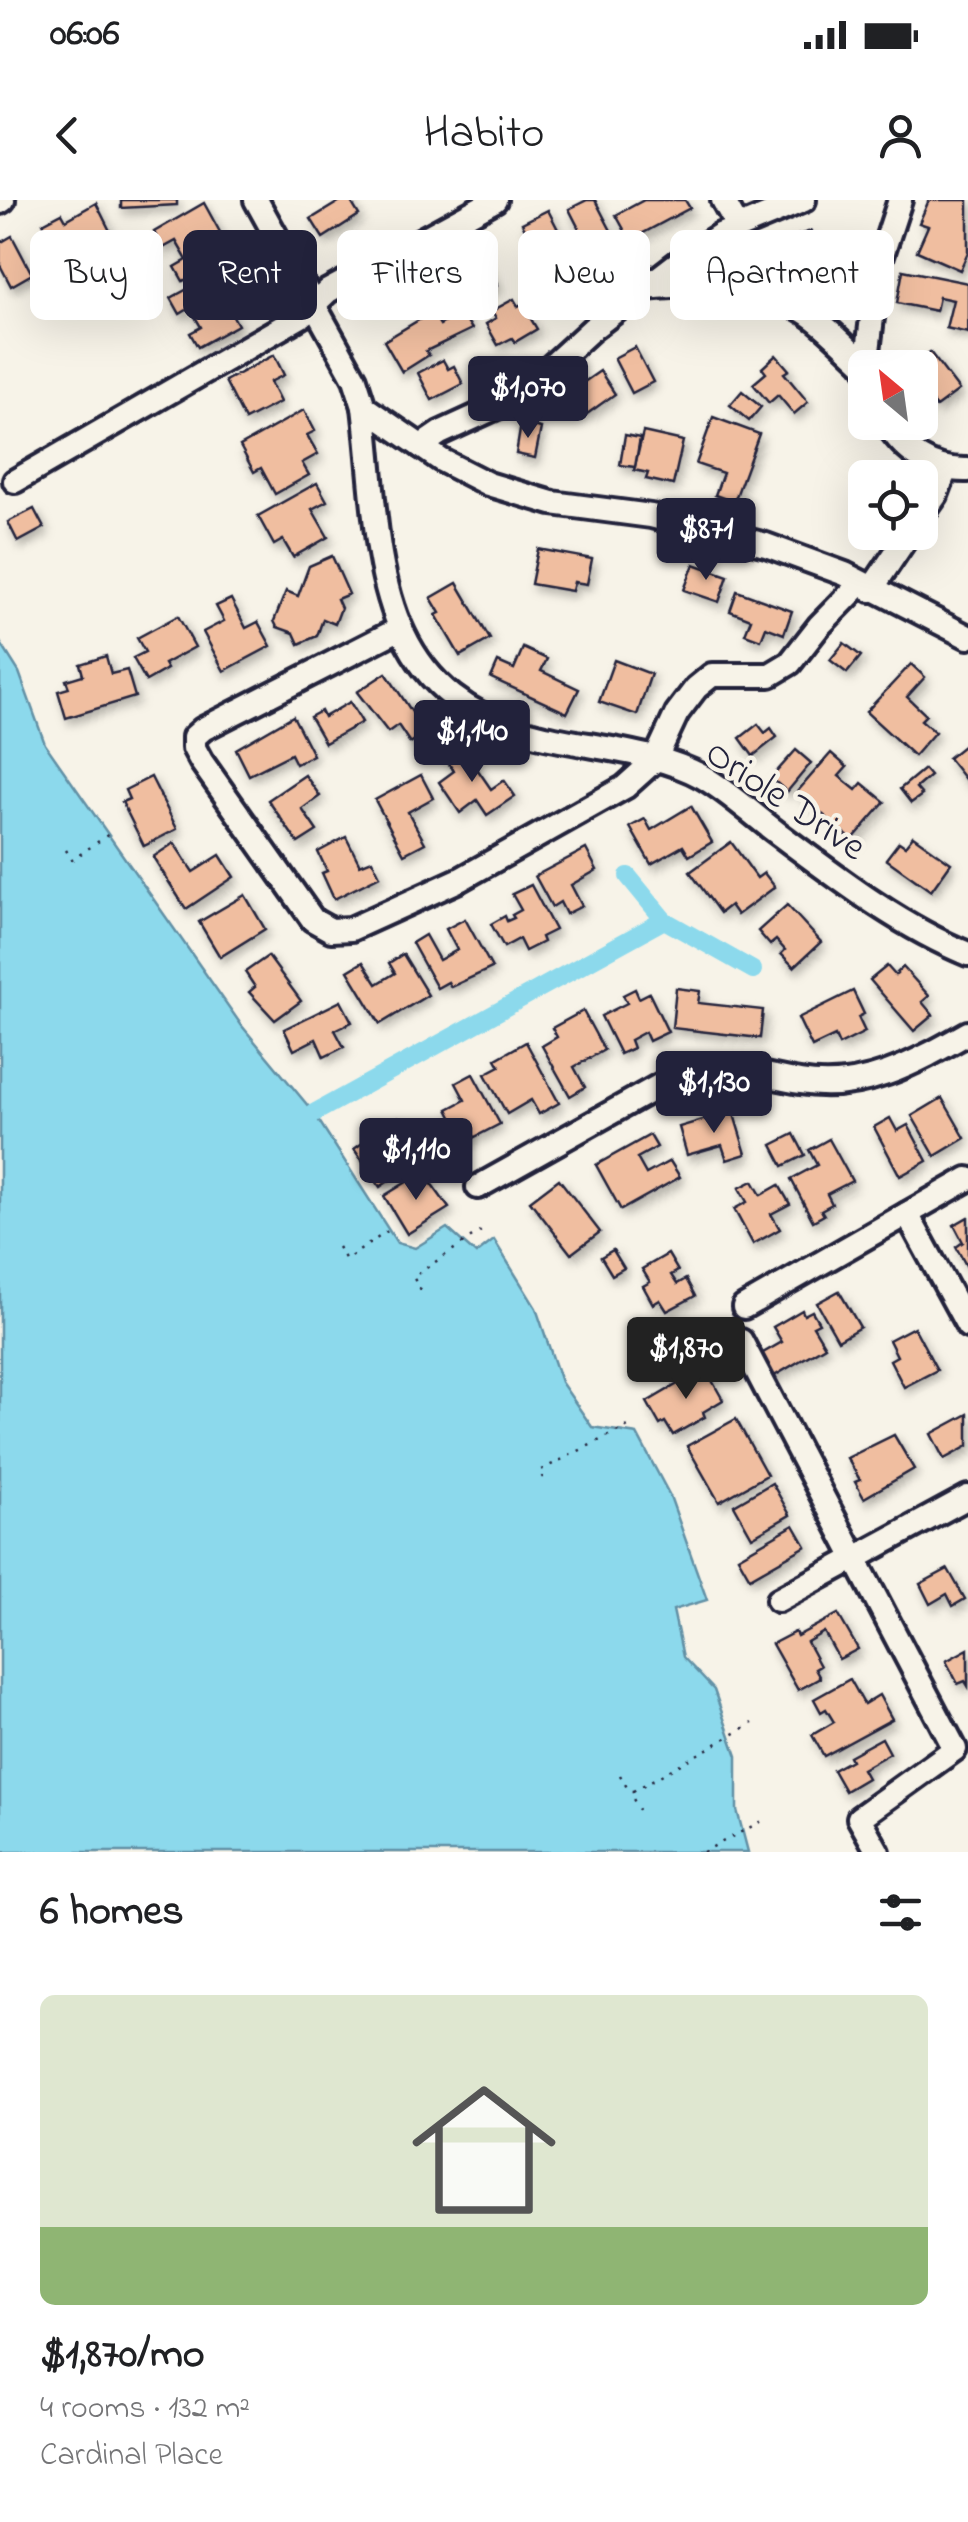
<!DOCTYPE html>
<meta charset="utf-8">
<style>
:root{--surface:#fff;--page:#f6f6f6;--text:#202124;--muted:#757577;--line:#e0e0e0;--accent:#22223b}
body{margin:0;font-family:"Indie Flower",sans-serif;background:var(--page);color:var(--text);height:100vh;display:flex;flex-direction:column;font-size:38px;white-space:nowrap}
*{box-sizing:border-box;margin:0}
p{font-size:32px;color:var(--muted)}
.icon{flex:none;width:55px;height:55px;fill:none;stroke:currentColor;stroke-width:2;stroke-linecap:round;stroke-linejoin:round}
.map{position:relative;height:1652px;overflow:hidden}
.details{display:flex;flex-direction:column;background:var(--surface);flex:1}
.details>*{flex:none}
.banner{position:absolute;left:30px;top:30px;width:910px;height:90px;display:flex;gap:20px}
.needle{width:65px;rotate:331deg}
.fabs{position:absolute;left:848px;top:150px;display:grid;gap:20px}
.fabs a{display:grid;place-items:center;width:90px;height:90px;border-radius:15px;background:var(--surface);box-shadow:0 10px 40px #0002;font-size:50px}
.price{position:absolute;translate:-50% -85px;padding:0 22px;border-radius:10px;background:var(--accent);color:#fff;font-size:32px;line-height:65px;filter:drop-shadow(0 2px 5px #0008)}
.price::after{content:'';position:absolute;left:50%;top:60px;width:30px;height:22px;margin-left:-15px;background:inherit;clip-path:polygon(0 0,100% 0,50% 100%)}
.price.active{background:#222;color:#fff}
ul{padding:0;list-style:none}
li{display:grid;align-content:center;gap:20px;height:530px;padding:0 40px}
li+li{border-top:2px solid var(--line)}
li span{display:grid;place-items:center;height:310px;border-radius:15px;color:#555}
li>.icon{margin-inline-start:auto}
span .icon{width:180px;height:180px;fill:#fffc;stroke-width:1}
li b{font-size:42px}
h2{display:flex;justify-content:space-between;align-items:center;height:120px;padding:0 40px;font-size:42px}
.pill{padding:0 35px;border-radius:15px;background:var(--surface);box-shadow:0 10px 40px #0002;font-size:35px;line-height:90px}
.pill.active{background:var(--accent);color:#fff}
.status{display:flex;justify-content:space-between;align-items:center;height:70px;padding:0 50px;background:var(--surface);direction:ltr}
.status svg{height:28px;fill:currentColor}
header{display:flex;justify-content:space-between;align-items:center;height:130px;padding:0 40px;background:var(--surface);font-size:45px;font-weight:600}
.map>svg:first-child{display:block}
.water{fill:#8cd9ec;stroke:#6290a5;stroke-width:2.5}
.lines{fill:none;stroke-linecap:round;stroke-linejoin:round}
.canal{stroke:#8cd9ec;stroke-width:18}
.building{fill:#f0bea0;stroke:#22223b;stroke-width:2.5;filter:url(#shadow)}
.minor-casing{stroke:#22223b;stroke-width:30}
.path{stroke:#22223b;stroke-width:2.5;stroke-dasharray:2.5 8;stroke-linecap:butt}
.minor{stroke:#f7f3e8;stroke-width:22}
.labels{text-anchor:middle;stroke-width:9;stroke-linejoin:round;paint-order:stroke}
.street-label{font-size:40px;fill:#22223b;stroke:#f7f3e8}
</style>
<div class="status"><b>06:06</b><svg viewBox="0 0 49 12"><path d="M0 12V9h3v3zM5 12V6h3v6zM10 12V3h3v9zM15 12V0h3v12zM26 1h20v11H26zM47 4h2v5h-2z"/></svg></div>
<header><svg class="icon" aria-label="back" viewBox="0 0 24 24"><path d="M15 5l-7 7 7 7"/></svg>Habito<svg class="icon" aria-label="person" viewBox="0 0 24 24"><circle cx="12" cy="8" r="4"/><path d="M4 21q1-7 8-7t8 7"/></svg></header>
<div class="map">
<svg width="968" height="1652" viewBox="0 0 968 1652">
<defs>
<filter id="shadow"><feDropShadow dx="3.5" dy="5.5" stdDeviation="5" flood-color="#0004"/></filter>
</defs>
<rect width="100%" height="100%" fill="#f7f3e8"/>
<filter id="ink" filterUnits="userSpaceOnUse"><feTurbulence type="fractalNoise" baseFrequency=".01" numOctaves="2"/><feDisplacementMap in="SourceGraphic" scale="20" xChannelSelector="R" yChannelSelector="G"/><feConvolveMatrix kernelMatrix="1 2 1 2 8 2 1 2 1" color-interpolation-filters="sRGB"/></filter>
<g filter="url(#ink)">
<path class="water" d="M0 442 19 472 45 544 242 826 314 913 397 1043 415 1048 447 1028 476 1054 494 1040 536 1108 561 1182 592 1227 637 1234 670 1296 707 1400 673 1410 683 1457 714 1490 737 1556V1610L748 1652H0Z"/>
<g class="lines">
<g class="canal">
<path d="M628 676 664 720 753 770"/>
<path d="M314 913 664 720"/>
</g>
</g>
<g class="building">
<path d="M121 0H177V5L121 8Z"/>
<path d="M342 0H350L359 15 323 38 311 19Z"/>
<path d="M587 0H595L619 46 594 58 569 9Z"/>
<path d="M644 0H685L690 8 630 40 616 15Z"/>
<path d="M929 0H968V52L960 70 917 51 928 26 919 23Z"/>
<path d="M96 3 110 31 84 45 77 33 55 44 43 23 62 13 66 20Z"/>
<path d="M204 3 232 54 183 81 175 67 187 60 176 41 163 48 154 32Z"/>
<path d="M548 10 587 86 561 100 522 23Z"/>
<path d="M811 31 829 73 796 84 782 40Z"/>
<path d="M12 36 32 74 11 86 0 65V43Z"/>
<path d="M476 48 498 85 479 96 457 59Z"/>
<path d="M237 62 252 91 227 105 238 125 198 147 190 133 201 127 190 108 180 114 171 98Z"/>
<path d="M903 70 968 83V133L946 128 953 100 939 97 936 111 897 103Z"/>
<path d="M514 99 518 106 522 104 537 129 515 142 512 138 498 145 486 124 496 118 492 111Z"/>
<path d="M432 112 440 125 461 112 472 129 426 151 429 155 402 172 384 141Z"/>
<path d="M635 147 653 182 632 193 614 158Z"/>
<path d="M930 152 959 190 936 207 920 186V168H909Z"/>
<path d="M274 155 284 175 270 182 280 202 245 220 225 181Z"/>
<path d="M776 155 789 170 784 173 808 202 794 214 778 195 769 203 753 184 766 173 762 168Z"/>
<path d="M443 160 448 169 454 166 463 184 432 200 418 173Z"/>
<path d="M600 171 615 194 587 214 571 191Z"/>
<path d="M742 191 761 207 749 221 730 205Z"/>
<path d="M304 210 315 231 307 235 318 254 302 263 309 275 275 294 261 268 254 272 240 246Z"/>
<path d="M713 217 759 234 734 302 715 295 723 273 696 264Z"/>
<path d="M521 224 541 228 535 258 516 254Z"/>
<path d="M643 232 683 241 673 285 646 279 648 273 634 270Z"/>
<path d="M625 235 640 238 635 267 620 265Z"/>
<path d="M317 283 327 301 312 309 328 337 293 357 283 340 274 345 258 316Z"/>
<path d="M34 309 44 328 18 342 8 322Z"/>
<path d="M538 349 592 359 587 384 574 382 572 391 531 384Z"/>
<path d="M332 356 349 394 337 399 341 408 335 424 323 419 317 436 299 444 294 433 277 427 274 421 286 391 298 396 309 366Z"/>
<path d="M694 364 728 376 719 402 684 390Z"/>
<path d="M457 383 490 439 460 456 436 415 440 413 431 398Z"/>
<path d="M737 391 792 411 784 434 766 427 761 440 745 434 751 419 730 411Z"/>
<path d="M231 399 246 428 258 422 271 446 224 471 203 432 224 421 216 406Z"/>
<path d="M178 416 195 447 164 464 167 469 146 481 133 458 145 452 137 438Z"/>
<path d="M844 443 861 456 847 473 830 460Z"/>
<path d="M523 448 547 459 541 471 579 489 567 513 491 478 498 462 514 469Z"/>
<path d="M106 456 111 474 127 470 135 497 66 518 58 491 69 488 66 480 83 475 80 464Z"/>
<path d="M614 460 651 474 637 515 599 502Z"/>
<path d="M911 464 925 477 907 497 926 515 921 520 935 532 914 556 866 512Z"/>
<path d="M386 473 426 533 410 543 398 525 388 532 357 492Z"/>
<path d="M350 502 362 522 325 543 310 517 321 511 324 517Z"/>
<path d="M293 516 313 555 296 564 291 554 249 575 236 549Z"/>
<path d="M758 524 765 533 771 528 777 537 753 556 740 538Z"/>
<path d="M968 542V583L948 558Z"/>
<path d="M460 544 491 589 504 580 515 596 487 615 477 600 460 613 439 582 454 571 443 556Z"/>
<path d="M796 550 811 563 787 592 771 578Z"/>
<path d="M831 553 847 567 839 576 856 590 862 583 885 602 852 640 797 592Z"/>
<path d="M924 569 930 576 916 588 922 595 911 603 900 589Z"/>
<path d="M305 575 320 596 302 609 317 631 298 643 268 600Z"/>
<path d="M421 575 433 598 408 612 425 643 404 654 375 600Z"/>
<path d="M151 577 177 629 144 646 122 602 129 599 125 590Z"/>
<path d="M691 606 712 642 689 656 683 646 651 664 630 627 645 619 651 630Z"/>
<path d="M913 636 951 663 931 691 886 659 899 642 905 646Z"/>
<path d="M346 637 360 665 372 660 380 676 334 699 322 673 327 671 318 652Z"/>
<path d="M731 642 757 678 764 673 775 687 737 715 730 705 720 713 690 672Z"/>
<path d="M174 643 193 672 220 655 234 677 186 709 153 657Z"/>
<path d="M586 649 597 670 571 685 582 706 566 714 560 702 552 707 535 676Z"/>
<path d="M531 685 555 730 541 737 543 742 525 751 519 739 504 747 491 724 505 716 507 721 514 718 512 715 521 710 512 694Z"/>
<path d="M245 695 265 729 220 757 199 722Z"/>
<path d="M787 705 821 742 794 767 781 754 785 750 776 740 770 745 758 731Z"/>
<path d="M465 719 492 768 451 787 448 782 437 788 412 743 425 735 439 760 457 750 446 729Z"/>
<path d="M403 754 428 795 380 824 348 771 363 762 377 784 395 773 389 763Z"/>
<path d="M268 756 301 801 275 820 249 792 255 787 245 772Z"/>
<path d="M887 766 895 775 903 767 929 796 922 802 933 815 914 831 870 780Z"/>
<path d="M676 788 700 791 698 803 763 810 760 838 672 828Z"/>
<path d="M635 789 639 798 649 793 668 832 649 841 645 832 630 840 633 848 620 854 601 816 627 803 623 795Z"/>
<path d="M853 791 864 814 858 817 865 832 839 845 835 836 812 847 798 818Z"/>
<path d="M341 801 352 822 335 830 344 847 324 857 316 839 294 850 284 829Z"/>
<path d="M583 811 604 850 574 867 585 887 570 896 542 846 557 837 552 828Z"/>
<path d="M526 842 559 903 539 914 531 900 507 914 485 874 500 866 496 859Z"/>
<path d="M473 874 500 924 465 942 448 909 465 900 456 883Z"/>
<path d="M942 898 965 938 935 956 912 916Z"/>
<path d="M733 911 746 954 727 960 722 945 687 955 679 927Z"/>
<path d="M398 918 424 957 380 987 354 949Z"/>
<path d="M890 918 897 931 908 925 927 961 900 976 874 927Z"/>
<path d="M794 934 805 955 783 966 772 945Z"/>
<path d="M650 935 657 947 637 958 646 974 670 961 680 977 621 1010 596 965Z"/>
<path d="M829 939 852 981 827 994 832 1004 821 1010 824 1015 813 1021 791 979 817 965 809 950Z"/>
<path d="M423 972 449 1008 407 1034 384 996Z"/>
<path d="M559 979 600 1032 571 1054 530 1001Z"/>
<path d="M753 981 761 995 779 985 790 1004 771 1014 780 1029 753 1044 734 1009 747 1002 739 988Z"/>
<path d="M968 1017V1069L956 1047 963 1042 954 1025Z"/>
<path d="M613 1050 624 1068 612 1075 601 1057Z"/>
<path d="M668 1054 678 1071 671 1075 677 1084 686 1079 695 1096 667 1111 660 1100 653 1104 643 1086 650 1082 642 1069Z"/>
<path d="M839 1091 860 1127 838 1140 817 1103Z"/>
<path d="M802 1110 804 1115 812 1111 819 1123 813 1126 825 1146 769 1179 756 1157 782 1142 773 1127Z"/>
<path d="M914 1127 937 1170 904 1187 890 1160 897 1156 889 1140Z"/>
<path d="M705 1168 723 1200 703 1212 705 1217 673 1235 665 1222 660 1225 647 1202Z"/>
<path d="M968 1214V1246L944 1259 931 1234Z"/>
<path d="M736 1219 767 1275 719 1302 687 1246Z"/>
<path d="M894 1235 914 1269 864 1298 855 1282 860 1280 847 1258Z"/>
<path d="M772 1283 790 1315 752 1337 734 1305Z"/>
<path d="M794 1325 806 1346 750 1378 738 1357Z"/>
<path d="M948 1369 965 1399 953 1406 947 1394 930 1404 920 1384Z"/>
<path d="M838 1414 858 1449 839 1459 824 1432 807 1442 820 1466 815 1469 820 1478 798 1490 772 1444 795 1432 797 1436Z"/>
<path d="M968 1449V1486L965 1481 958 1484 946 1461Z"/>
<path d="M850 1479 864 1504 879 1495 892 1519 824 1556 812 1535 834 1522 826 1509 821 1512 814 1499Z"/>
<path d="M882 1538 890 1553 862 1569 867 1578 845 1591 833 1570 851 1560 849 1556Z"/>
</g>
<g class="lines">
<g class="minor-casing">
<g id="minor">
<path d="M256 0 355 179 364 207 441 260 488 284 552 303 651 316 766 345 845 374 968 437"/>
<path d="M723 0 738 27"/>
<path d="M0 2 3 0"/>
<path d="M645 88C710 83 772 80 824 126 838 138 851 151 865 164"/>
<path d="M866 168 878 67 900 0"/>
<path d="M364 207C381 349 367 496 541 536 593 548 656 551 703 577 729 592 752 614 776 632 835 676 899 726 968 754"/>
<path d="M886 222C905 253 932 271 968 270"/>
<path d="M421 246 440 233 499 206 534 182 592 129 683 59 720 35 804 0"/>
<path d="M15 281 303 115 328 91 495 0"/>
<path d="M920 318 936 295 945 271"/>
<path d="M871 390 910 332"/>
<path d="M399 429 203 529 194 537V548L201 561 313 720 331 730 351 729 461 679 625 587 655 560 677 513 696 488 712 475H770L790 463 819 426 861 383"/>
<path d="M478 987 691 868C726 864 765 876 800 882 862 893 915 863 968 833"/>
<path d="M907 1014 968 1126"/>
<path d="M744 1107 968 979"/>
<path d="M741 1141 955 1549 859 1618 878 1652"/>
<path d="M778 1400 968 1297"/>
</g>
</g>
<g class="path">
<path d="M66 650 72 660 109 634"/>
<path d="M338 1047 346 1060 389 1030"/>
<path d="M421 1090 413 1077 487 1027"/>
<path d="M543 1278 539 1271 634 1223"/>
<path d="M620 1575 629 1591H633L631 1595 639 1610"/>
<path d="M633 1591 753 1523"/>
<path d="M703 1652 766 1619"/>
</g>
<use href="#minor" class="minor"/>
</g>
</g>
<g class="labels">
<g class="street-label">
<text transform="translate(787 598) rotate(34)" y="14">Oriole Drive</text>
</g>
</g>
</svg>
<div class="fabs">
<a><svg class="needle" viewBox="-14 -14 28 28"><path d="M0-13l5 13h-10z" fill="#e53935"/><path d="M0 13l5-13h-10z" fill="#757577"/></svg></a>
<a><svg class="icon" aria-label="locate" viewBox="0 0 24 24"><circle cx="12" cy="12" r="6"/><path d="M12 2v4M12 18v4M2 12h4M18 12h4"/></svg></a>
</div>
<b class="price" style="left:528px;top:241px">$1,070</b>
<b class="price" style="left:706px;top:383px">$871</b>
<b class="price" style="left:472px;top:585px">$1,140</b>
<b class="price" style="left:714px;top:936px">$1,130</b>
<b class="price" style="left:416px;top:1003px">$1,110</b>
<b class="price active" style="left:686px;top:1202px">$1,870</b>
<div class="banner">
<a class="pill">Buy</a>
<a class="pill active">Rent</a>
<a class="pill">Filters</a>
<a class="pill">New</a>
<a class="pill">Apartment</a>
</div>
</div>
<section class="details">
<h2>6 homes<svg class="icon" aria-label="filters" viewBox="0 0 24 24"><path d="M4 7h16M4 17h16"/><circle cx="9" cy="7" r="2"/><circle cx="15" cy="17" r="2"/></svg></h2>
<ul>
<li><span style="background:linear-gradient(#dfe7d0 75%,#8fb573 0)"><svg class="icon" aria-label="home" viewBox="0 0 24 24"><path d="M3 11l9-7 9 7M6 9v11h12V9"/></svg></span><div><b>$1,870/mo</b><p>4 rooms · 132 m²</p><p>Cardinal Place</p></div></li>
</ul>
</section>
